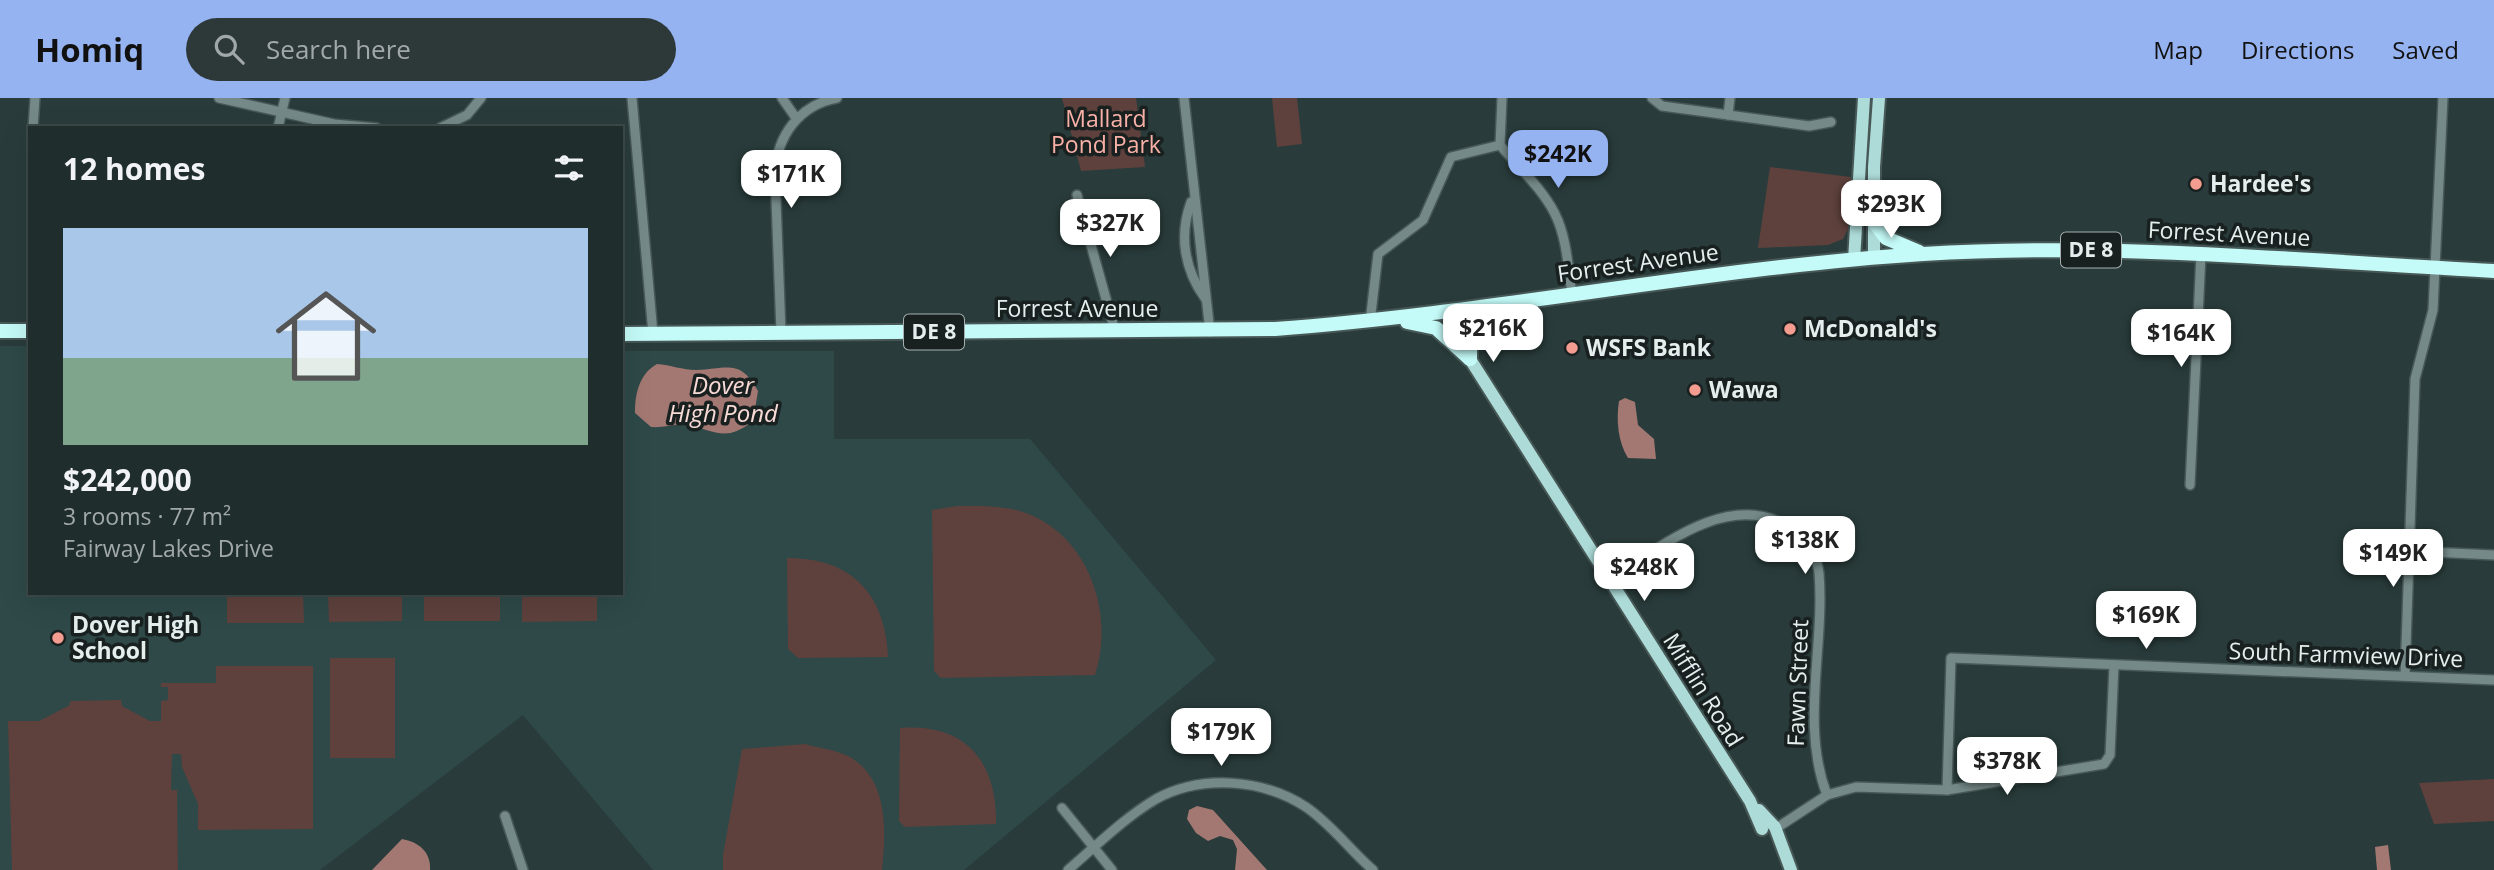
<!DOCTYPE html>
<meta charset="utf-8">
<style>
:root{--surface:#1f2d2c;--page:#2c3938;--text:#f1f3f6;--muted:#a1a8a9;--line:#3c4948;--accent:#95b2f1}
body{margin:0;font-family:"Open Sans",sans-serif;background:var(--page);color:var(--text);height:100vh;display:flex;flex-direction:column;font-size:26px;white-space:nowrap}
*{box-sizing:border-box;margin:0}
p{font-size:23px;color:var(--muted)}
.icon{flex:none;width:38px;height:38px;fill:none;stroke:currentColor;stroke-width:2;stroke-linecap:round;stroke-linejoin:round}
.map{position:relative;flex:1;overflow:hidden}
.sheet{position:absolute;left:28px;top:28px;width:595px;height:469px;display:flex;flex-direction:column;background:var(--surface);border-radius:0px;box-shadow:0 7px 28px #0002,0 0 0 2px var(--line)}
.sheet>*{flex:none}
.price{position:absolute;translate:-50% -60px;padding:0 16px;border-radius:14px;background:#fff;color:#222;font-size:23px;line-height:46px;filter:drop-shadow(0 2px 4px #0008)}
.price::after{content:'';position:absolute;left:50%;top:42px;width:21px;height:16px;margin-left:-10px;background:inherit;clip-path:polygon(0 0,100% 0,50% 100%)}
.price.active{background:var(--accent);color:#111}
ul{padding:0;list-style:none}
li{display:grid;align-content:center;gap:14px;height:371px;padding:0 35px}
li span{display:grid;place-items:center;height:217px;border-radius:0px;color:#555}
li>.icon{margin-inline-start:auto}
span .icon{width:126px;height:126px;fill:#fffc;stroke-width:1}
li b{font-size:30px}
h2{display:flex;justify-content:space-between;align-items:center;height:84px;padding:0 35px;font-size:30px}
header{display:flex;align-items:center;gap:42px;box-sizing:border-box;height:98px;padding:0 35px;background:var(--accent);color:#111}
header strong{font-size:33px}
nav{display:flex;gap:38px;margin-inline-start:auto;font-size:24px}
.search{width:490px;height:63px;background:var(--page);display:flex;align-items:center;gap:18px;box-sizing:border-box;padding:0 24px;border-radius:38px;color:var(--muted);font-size:26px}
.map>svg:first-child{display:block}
.built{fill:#2e4948}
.green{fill:#5e413d}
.water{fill:#a37872}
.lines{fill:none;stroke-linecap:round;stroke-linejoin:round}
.minor-casing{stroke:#475857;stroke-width:12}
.major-casing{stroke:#475857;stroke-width:16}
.highway-casing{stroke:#475857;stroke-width:18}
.minor{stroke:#748988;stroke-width:9}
.major{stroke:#addbd8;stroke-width:12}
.highway{stroke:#c4fbf8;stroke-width:14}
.poi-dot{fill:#f59c91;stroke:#192120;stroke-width:2.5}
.labels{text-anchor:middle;stroke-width:7;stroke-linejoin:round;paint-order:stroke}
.shield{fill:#192120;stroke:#a6b0b0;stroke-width:2}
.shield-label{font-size:21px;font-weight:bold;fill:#e3eeed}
.park-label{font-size:23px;fill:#f8b0a7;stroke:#192120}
.poi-label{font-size:23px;font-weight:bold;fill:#e3eeed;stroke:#192120;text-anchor:start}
.street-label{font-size:23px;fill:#e3eeed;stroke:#192120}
.water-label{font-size:24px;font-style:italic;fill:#f8dad6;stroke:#192120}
</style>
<header>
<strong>Homiq</strong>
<div class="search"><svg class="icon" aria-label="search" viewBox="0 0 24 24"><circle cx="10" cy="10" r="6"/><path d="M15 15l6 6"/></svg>Search here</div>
<nav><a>Map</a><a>Directions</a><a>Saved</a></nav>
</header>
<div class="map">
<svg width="2494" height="772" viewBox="0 0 2494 772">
<rect width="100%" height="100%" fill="#293c3b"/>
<path class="built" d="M0 248H30V495H621V338H625V253H834V341H1030L1216 562 964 772H653L523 617 320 772H0Z"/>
<g class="green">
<path d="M1062 0H1136L1145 69 1081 73Z"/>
<path d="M1272 0H1297L1302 46 1277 49Z"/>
<path d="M1770 69 1851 79 1849 129 1843 141 1828 147 1758 150Z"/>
<path d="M957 408C980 408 1004 407 1026 415 1089 438 1115 517 1095 577L941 580 934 573 932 412Z"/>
<path d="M787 460C852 460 885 496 888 559L798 560 788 551Z"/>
<path d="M227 495H303L304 525H227Z"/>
<path d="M328 495H402V523L329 524Z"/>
<rect x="424" y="495" width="76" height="28"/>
<path d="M522 495H597V523L522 524Z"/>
<rect x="330" y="560" width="65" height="100"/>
<path d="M216 568H313V731L198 732V706L182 669 181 656H172L171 692H177L178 772H12L8 623H39L70 607V603L121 602 122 608 150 623H161V603L168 602V589H161V585H216Z"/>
<path d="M900 630C966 625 997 664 996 726L905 729 899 723Z"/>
<path d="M805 646C819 650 836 652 848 658 889 680 886 733 882 772H723V757L742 651Z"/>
<path d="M2494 681V723L2434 726 2419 685Z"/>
</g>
<g class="water">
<path d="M657 266C670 267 683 272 696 272 727 271 740 260 758 293L753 323C724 346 715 331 685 327 673 326 663 330 651 329L635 315C635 296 639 276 657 266Z"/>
<path d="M1625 300 1635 304 1638 327 1654 341 1656 361 1628 360C1618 344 1616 322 1619 303Z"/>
<path d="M1197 708 1213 712 1267 772H1235L1237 751 1233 742 1220 738 1208 743 1196 735 1187 721 1189 712Z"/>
<path d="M402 741C419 744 431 754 430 772H372Z"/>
<path d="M2388 747 2391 772H2377L2375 749Z"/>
</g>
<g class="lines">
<g class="minor-casing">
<g id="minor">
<path d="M219 0 334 26 377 30"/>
<path d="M632 0 653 236"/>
<path d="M782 0 796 20"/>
<path d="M1184 0 1210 234"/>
<path d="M1502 0 1500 47C1518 69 1542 90 1555 116 1567 140 1568 170 1572 196"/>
<path d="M1652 0 1662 8 1809 28 1831 24"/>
<path d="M1728 17 1730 0"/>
<path d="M33 30 35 0"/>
<path d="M278 30 285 0"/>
<path d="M440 30 467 17 481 0"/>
<path d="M1077 97 1115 233"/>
<path d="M1191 104C1179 137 1184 171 1205 200"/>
<path d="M1370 224 1378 156 1423 122 1451 59 1500 47"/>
<path d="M781 234 775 75C777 38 799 7 837 0"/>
<path d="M2190 387 2201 156"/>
<path d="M2409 453 2494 457"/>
<path d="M1610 482C1658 451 1727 392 1787 428 1806 439 1816 453 1819 475 1825 548 1800 627 1827 697"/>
<path d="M2405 578 2415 281 2433 212 2443 0"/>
<path d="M1947 692 1951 560 2494 582"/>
<path d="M1062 710 1112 772"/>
<path d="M505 718 523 772"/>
<path d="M1775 731 1827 697 1856 689 1947 692 2104 666 2110 657 2114 567"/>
<path d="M1068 772C1096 748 1124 720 1156 701 1202 676 1263 681 1306 709 1331 726 1350 752 1373 772"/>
</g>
</g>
<g class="major-casing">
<g id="major">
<path d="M1874 160V69L1879 0"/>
<path d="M1854 162 1864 0"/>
<path d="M1455 212 1459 237 1470 261 1750 703 1762 731"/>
<path d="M1759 712 1775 729 1791 772"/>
</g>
</g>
<g class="highway-casing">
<g id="highway">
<path d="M1874 124 1886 140 1919 154"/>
<path d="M1407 224 1436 230 1470 261"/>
<path d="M0 233H30"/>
<path d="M621 236 1275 231C1492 215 1706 170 1923 156 2113 144 2304 163 2494 173"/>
<path d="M1470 261C1470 238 1471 220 1494 209"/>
</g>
</g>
<use href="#minor" class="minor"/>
<use href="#major" class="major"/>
<use href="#highway" class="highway"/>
</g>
<g class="poi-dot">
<circle cx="2196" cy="86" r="7"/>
<circle cx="1790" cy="231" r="7"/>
<circle cx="1572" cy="250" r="7"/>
<circle cx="1695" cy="292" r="7"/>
<circle cx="58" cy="540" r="7"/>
</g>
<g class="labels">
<g class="shield">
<rect x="2061" y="134.5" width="60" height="35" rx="5"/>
<rect x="904" y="216.5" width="60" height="35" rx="5"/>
</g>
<g class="shield-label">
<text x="2091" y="159">DE 8</text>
<text x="934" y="241">DE 8</text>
</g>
<g class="park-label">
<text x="1106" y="29">Mallard<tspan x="1106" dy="26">Pond Park</tspan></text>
</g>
<g class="poi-label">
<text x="2210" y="94">Hardee's</text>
<text x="1804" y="239">McDonald's</text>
<text x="1586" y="258">WSFS Bank</text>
<text x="1709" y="300">Wawa</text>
<text x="72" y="535">Dover High<tspan x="72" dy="26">School</tspan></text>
</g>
<g class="street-label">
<text transform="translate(2229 136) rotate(3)" y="8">Forrest Avenue</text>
<text transform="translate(1638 165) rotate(-8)" y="8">Forrest Avenue</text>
<text x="1077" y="219">Forrest Avenue</text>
<text transform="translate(2346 557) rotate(2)" y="8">South Farmview Drive</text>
<text transform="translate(1798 585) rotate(-88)" y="8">Fawn Street</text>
<text transform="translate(1703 592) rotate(58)" y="8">Mifflin Road</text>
</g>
<g class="water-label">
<text x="723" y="296">Dover<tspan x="723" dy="28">High Pond</tspan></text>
</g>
</g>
</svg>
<b class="price active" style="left:1558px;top:92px">$242K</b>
<b class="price" style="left:791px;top:112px">$171K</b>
<b class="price" style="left:1891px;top:142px">$293K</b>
<b class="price" style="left:1110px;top:161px">$327K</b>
<b class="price" style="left:1493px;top:266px">$216K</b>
<b class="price" style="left:2181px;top:271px">$164K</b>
<b class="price" style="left:1805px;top:478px">$138K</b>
<b class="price" style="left:2393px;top:491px">$149K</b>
<b class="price" style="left:1644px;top:505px">$248K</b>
<b class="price" style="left:2146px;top:553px">$169K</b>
<b class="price" style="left:1221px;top:670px">$179K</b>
<b class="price" style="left:2007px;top:699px">$378K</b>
<section class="sheet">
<h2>12 homes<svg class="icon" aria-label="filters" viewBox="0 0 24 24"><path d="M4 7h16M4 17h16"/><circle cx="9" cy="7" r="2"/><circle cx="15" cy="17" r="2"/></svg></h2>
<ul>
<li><span style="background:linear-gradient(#a9c7e8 60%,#7fa58c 0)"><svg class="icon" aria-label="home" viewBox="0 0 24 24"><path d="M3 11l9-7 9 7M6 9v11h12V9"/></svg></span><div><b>$242,000</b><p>3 rooms · 77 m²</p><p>Fairway Lakes Drive</p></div></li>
</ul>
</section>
</div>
